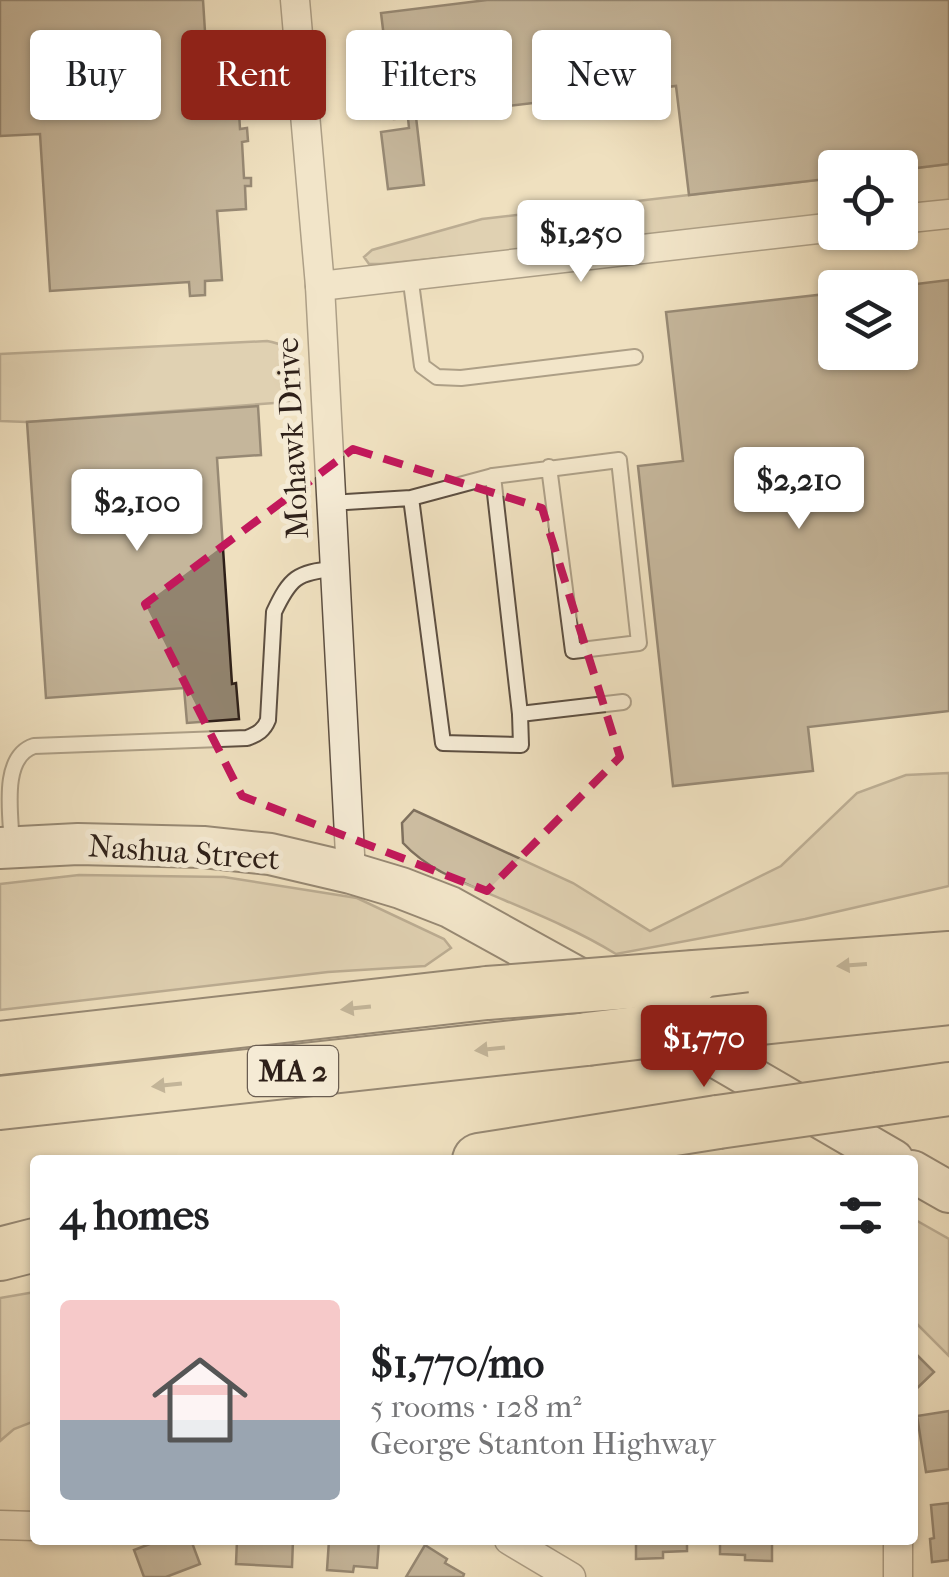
<!DOCTYPE html>
<meta charset="utf-8">
<style>
:root{--surface:#fff;--page:#f2f2f2;--text:#202124;--muted:#757577;--line:#e0e0e0;--accent:#8f2418}
body{margin:0;font-family:"IM FELL French Canon",serif;background:var(--page);color:var(--text);height:100vh;display:flex;flex-direction:column;font-size:38px;white-space:nowrap}
*{box-sizing:border-box;margin:0}
p{font-size:32px;color:var(--muted)}
.icon{flex:none;width:55px;height:55px;fill:none;stroke:currentColor;stroke-width:2;stroke-linecap:round;stroke-linejoin:round}
.map{position:relative;flex:1;overflow:hidden}
.side{position:absolute;left:30px;top:1155px;width:888px;height:390px;display:flex;flex-direction:column;background:var(--surface);border-radius:10px;box-shadow:0 2px 8px #0004}
.side>*{flex:none}
.top-card{position:absolute;left:30px;top:30px;width:890px;height:90px;display:flex;gap:20px}
.controls{position:absolute;left:818px;top:150px;display:grid;gap:20px}
.controls a{display:grid;place-items:center;width:100px;height:100px;border-radius:10px;background:var(--surface);box-shadow:0 2px 8px #0004;font-size:50px}
.price{position:absolute;translate:-50% -85px;padding:0 22px;border-radius:10px;background:#fff;color:#222;font-size:32px;line-height:65px;filter:drop-shadow(0 2px 5px #0008)}
.price::after{content:'';position:absolute;left:50%;top:60px;width:30px;height:22px;margin-left:-15px;background:inherit;clip-path:polygon(0 0,100% 0,50% 100%)}
.price.active{background:var(--accent);color:#fff}
ul{padding:0;list-style:none}
li{display:flex;align-items:center;gap:30px;height:250px;padding:0 30px}
li+li{border-top:2px solid var(--line)}
li span{display:grid;place-items:center;flex:none;width:280px;height:200px;border-radius:10px;color:#555}
li>.icon{margin-inline-start:auto}
span .icon{width:120px;height:120px;fill:#fffc;stroke-width:1}
li b{font-size:42px}
h2{display:flex;justify-content:space-between;align-items:center;height:120px;padding:0 30px;font-size:42px}
.pill{padding:0 35px;border-radius:10px;background:var(--surface);box-shadow:0 2px 8px #0004;font-size:35px;line-height:90px}
.pill.active{background:var(--accent);color:#fff}
.map>svg:first-child{display:block}
.green{fill:#cebfa3;stroke:#7e705e;stroke-width:2.5}
.building{fill:#92846f;stroke:#2e2019;stroke-width:2.5}
.lines{fill:none;stroke-linecap:round;stroke-linejoin:round}
.service-casing{stroke:#5e5042;stroke-width:18}
.minor-casing{stroke:#5e5042;stroke-width:31}
.secondary-casing{stroke:#2e2019;stroke-width:44}
.motorway-casing{stroke:#2e2019;stroke-width:56}
.service{stroke:#f5ebd5;stroke-width:14}
.minor{stroke:#f5ebd5;stroke-width:28}
.secondary{stroke:#f5ebd5;stroke-width:40}
.motorway{stroke:#efe0bf;stroke-width:52}
.motorway-bridge-casing{stroke:#2e2019;stroke-width:56;stroke-linecap:butt}
.motorway-bridge{stroke:#efe0bf;stroke-width:52}
.oneway{fill:#8e806c}
.marked{fill:none;stroke:#c2185b;stroke-width:8;stroke-dasharray:20 12;stroke-linejoin:round}
.labels{text-anchor:middle;stroke-width:10;stroke-linejoin:round;paint-order:stroke}
.shield{fill:#f5ebd5;stroke:#6a5d51;stroke-width:2.5}
.shield-label{font-size:30px;font-weight:bold;fill:#2e2019}
.street-label{font-size:32px;fill:#2e2019;stroke:#f5ebd5}
</style>
<div class="map">
<svg width="949" height="1577" viewBox="0 0 949 1577">
<rect width="100%" height="100%" fill="#efe0bf"/>
<filter id="stains"><feTurbulence type="fractalNoise" baseFrequency=".002" numOctaves="4"/><feColorMatrix values="0 0 0 0 .2 0 0 0 0 .09 0 0 0 0 .02 0 0 0 .5 -.17"/></filter>
<radialGradient id="worn" r=".72"><stop offset=".6" stop-color="#630" stop-opacity="0"/><stop offset="1" stop-color="#630" stop-opacity=".3"/></radialGradient>
<g class="green">
<path d="M949 164V201L900 206V170Z"/>
<path d="M835 178V214L557 246 381 264H369L364 257 372 250 482 219Z"/>
<path d="M267 341C298 347 297 355 301 384L288 402 27 422 0 421V354Z"/>
<path d="M949 773V886L805 919 616 954C580 932 542 916 504 900 467 884 430 872 403 843L402 823 414 810 573 883 650 931 781 866 857 793 906 775Z"/>
<path d="M79 875 224 877 357 898 444 939 451 948 425 966 328 972 0 1010V884Z"/>
<path d="M912 1218 949 1239V1356L917 1324 913 1323Z"/>
<path d="M35 1292V1421L14 1429 0 1441V1298Z"/>
</g>
<g class="building">
<path d="M0 0H203L208 79 237 78 240 129 247 128 248 141 242 142 244 178H251V186H245L246 209 217 211 222 280 205 281V295L190 296 189 282 50 291 40 134 0 136Z"/>
<path d="M487 0H949V164L900 170V168H835V178L689 195 676 86 416 117 424 185 388 189 381 132 409 128 408 118 394 119 381 13Z"/>
<path d="M949 280V711L808 727 813 771 673 786 638 466 683 461 666 312 835 293V352H900V288H884Z"/>
<path d="M258 406 261 455 217 458 232 684 236 683 239 719 187 723 184 688 46 698 27 422Z"/>
<path d="M912 1350 934 1372 912 1393Z"/>
<path d="M949 1411V1469L926 1472 917 1416Z"/>
<path d="M949 1503V1560L932 1562 930 1539 934 1538 931 1505Z"/>
<path d="M160 1540H191L200 1564 166 1577H144L134 1550Z"/>
<path d="M237 1540H293L292 1567 236 1564Z"/>
<path d="M329 1540H379L377 1568 354 1566 353 1572 327 1570Z"/>
<path d="M636 1540H687V1551L663 1552V1558L636 1559Z"/>
<path d="M720 1540H772V1561L745 1560V1555L720 1554Z"/>
<path d="M425 1545 447 1559 445 1563 464 1574 463 1577H406Z"/>
</g>
<g class="lines">
<g class="service-casing">
<g id="service">
<path d="M410 275 422 366 437 377 461 378 635 357"/>
<path d="M493 476 619 460 639 643 573 651 549 467"/>
<path d="M330 503 411 498 443 743 521 745 520 714 493 476 411 498"/>
<path d="M520 714 623 702"/>
<path d="M12 846C11 816 0 757 34 746L247 738C258 734 264 730 268 720L274 612C290 578 297 572 334 569"/>
</g>
</g>
<g class="minor-casing">
<g id="minor">
<path d="M295 0 320 286 351 873"/>
<path d="M900 219 949 214"/>
<path d="M320 286 835 227"/>
<path d="M0 1525 35 1526"/>
<path d="M509 1540 571 1577"/>
<path d="M898 1577V1540"/>
</g>
</g>
<g class="secondary-casing">
<g id="secondary">
<path d="M0 848 78 844 203 847 270 854 351 873 401 888 450 907 600 990"/>
<path d="M659 1024 893 1160"/>
<path d="M912 1171 949 1192"/>
</g>
</g>
<g class="motorway-casing">
<g id="motorway">
<path d="M694 977 949 958"/>
<path d="M752 1019 949 998"/>
<path d="M0 1048 487 993"/>
<path d="M879 1099 949 1089"/>
<path d="M0 1103 587 1039"/>
<path d="M479 1160 718 1122"/>
<path d="M0 1254 35 1245"/>
</g>
</g>
<use href="#service" class="service"/>
<use href="#minor" class="minor"/>
<use href="#secondary" class="secondary"/>
<use href="#motorway" class="motorway"/>
<g class="motorway-bridge-casing">
<g id="motorway-bridge">
<path d="M487 993 694 977"/>
<path d="M587 1039 752 1019"/>
<path d="M718 1122 879 1099"/>
</g>
</g>
<use href="#motorway-bridge" class="motorway-bridge"/>
</g>
<defs><path id="oneway-solid" d="M-6-.8H1V-3.2L6.5 0L1 3.2V.8H-6Z" transform="scale(2.5)"/></defs>
<g class="oneway">
<use href="#oneway-solid" transform="translate(852 965) rotate(176)"/>
<use href="#oneway-solid" transform="translate(356 1008) rotate(174)"/>
<use href="#oneway-solid" transform="translate(490 1049) rotate(174)"/>
<use href="#oneway-solid" transform="translate(167 1085) rotate(174)"/>
</g>
<path d="M0 0H949V1577H0ZM353 449 542 508 620 757 487 891 242 796 145 604Z" fill="#efe0bf" fill-opacity=".55" fill-rule="evenodd"/>
<path class="marked" d="M353 449 542 508 620 757 487 891 242 796 145 604Z"/>
<g class="labels">
<rect class="shield" x="248" y="1046" width="90" height="50" rx="8"/>
<g class="shield-label">
<text x="293" y="1081">MA 2</text>
</g>
<g class="street-label">
<text transform="translate(292 438) rotate(-93)" y="11">Mohawk Drive</text>
<text transform="translate(184 852) rotate(4)" y="11">Nashua Street</text>
</g>
</g>
<rect width="100%" height="100%" filter="url(#stains)"/>
<rect width="100%" height="100%" fill="url(#worn)"/>
</svg>
<div class="controls">
<a><svg class="icon" aria-label="locate" viewBox="0 0 24 24"><circle cx="12" cy="12" r="6"/><path d="M12 2v4M12 18v4M2 12h4M18 12h4"/></svg></a>
<a><svg class="icon" aria-label="layers" viewBox="0 0 24 24"><path d="M12 4l9 5-9 5-9-5zM3 14l9 5 9-5"/></svg></a>
</div>
<b class="price" style="left:581px;top:285px">$1,250</b>
<b class="price" style="left:799px;top:532px">$2,210</b>
<b class="price" style="left:137px;top:554px">$2,100</b>
<b class="price active" style="left:704px;top:1090px">$1,770</b>
<div class="top-card">
<a class="pill">Buy</a>
<a class="pill active">Rent</a>
<a class="pill">Filters</a>
<a class="pill">New</a>
</div>
<section class="side">
<h2>4 homes<svg class="icon" aria-label="filters" viewBox="0 0 24 24"><path d="M4 7h16M4 17h16"/><circle cx="9" cy="7" r="2"/><circle cx="15" cy="17" r="2"/></svg></h2>
<ul>
<li><span style="background:linear-gradient(#f6c9c9 60%,#9aa5b1 0)"><svg class="icon" aria-label="home" viewBox="0 0 24 24"><path d="M3 11l9-7 9 7M6 9v11h12V9"/></svg></span><div><b>$1,770/mo</b><p>5 rooms · 128 m²</p><p>George Stanton Highway</p></div></li>
</ul>
</section>
</div>
